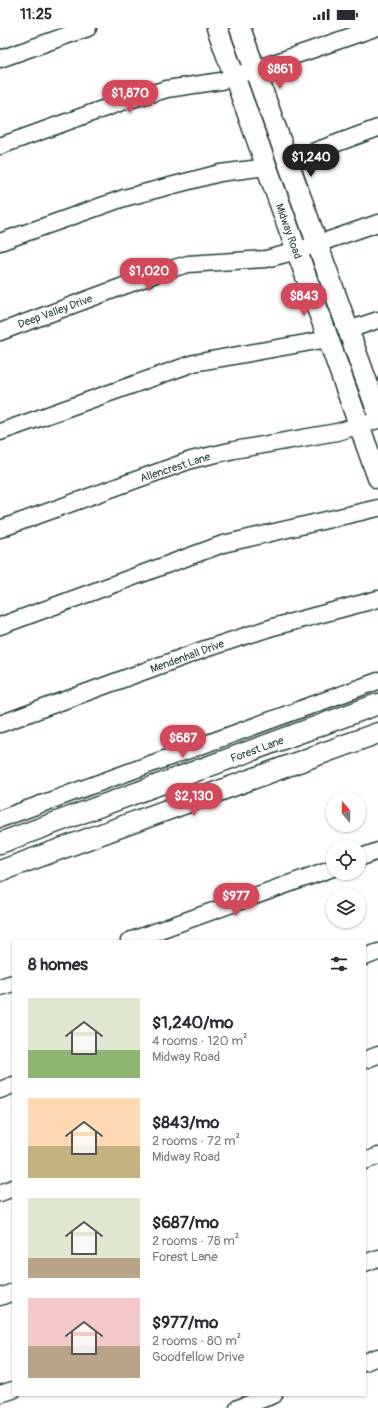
<!DOCTYPE html>
<meta charset="utf-8">
<style>
:root{--surface:#fff;--page:#f2f2f3;--text:#2b2b33;--muted:#7c7c81;--accent:#d1495b}
body{margin:0;font-family:Pangolin,sans-serif;background:var(--page);color:var(--text);height:100vh;display:flex;flex-direction:column;font-size:15px;white-space:nowrap}
*{box-sizing:border-box;margin:0}
p{font-size:13px;color:var(--muted)}
.icon{flex:none;width:22px;height:22px;fill:none;stroke:currentColor;stroke-width:2;stroke-linecap:round;stroke-linejoin:round}
.map{position:relative;flex:1;overflow:hidden}
.sheet{position:absolute;left:12px;top:912px;width:354px;height:456px;display:flex;flex-direction:column;background:var(--surface);border-radius:0px;box-shadow:0 1px 3px #0004}
.sheet>*{flex:none}
.needle{width:26px;rotate:340deg}
.tools{position:absolute;left:326px;top:764px;display:grid;gap:8px}
.tools a{display:grid;place-items:center;width:40px;height:40px;border-radius:50%;background:var(--surface);box-shadow:0 1px 3px #0004;font-size:20px}
.price{position:absolute;translate:-50% -34px;padding:0 9px;border-radius:14px;background:var(--accent);color:#fff;font-size:13px;line-height:26px;filter:drop-shadow(0 1px 2px #0008)}
.price::after{content:'';position:absolute;left:50%;top:24px;width:12px;height:9px;margin-left:-6px;background:inherit;clip-path:polygon(0 0,100% 0,50% 100%)}
.price.active{background:#222;color:#fff}
ul{padding:0;list-style:none}
li{display:flex;align-items:center;gap:12px;height:100px;padding:0 16px}
li span{display:grid;place-items:center;flex:none;width:112px;height:80px;border-radius:0px;color:#555}
li>.icon{margin-inline-start:auto}
span .icon{width:48px;height:48px;fill:#fffc;stroke-width:1}
li b{font-size:17px}
h2{display:flex;justify-content:space-between;align-items:center;height:48px;padding:0 16px;font-size:17px}
.status{display:flex;justify-content:space-between;align-items:center;height:28px;padding:0 20px;background:var(--surface);direction:ltr}
.status svg{height:11px;fill:currentColor}
.map>svg:first-child{display:block}
.lines{fill:none;stroke-linecap:round;stroke-linejoin:round}
.minor-casing{stroke:#1f3d34;stroke-width:19}
.major-casing{stroke:#1f3d34;stroke-width:23}
.minor{stroke:#fff;stroke-width:16}
.major{stroke:#fff;stroke-width:20}
.labels{text-anchor:middle;stroke-width:3.5;stroke-linejoin:round;paint-order:stroke}
.street-label{font-size:11px;fill:#1f3d34;stroke:#fff}
</style>
<div class="status"><b>11:25</b><svg viewBox="0 0 49 12"><path d="M0 12V9h3v3zM5 12V6h3v6zM10 12V3h3v9zM15 12V0h3v12zM26 1h20v11H26zM47 4h2v5h-2z"/></svg></div>
<div class="map">
<svg width="378" height="1380" viewBox="0 0 378 1380">
<rect width="100%" height="100%" fill="#fff"/>
<filter id="ink" filterUnits="userSpaceOnUse"><feTurbulence type="fractalNoise" baseFrequency=".025" numOctaves="2"/><feDisplacementMap in="SourceGraphic" scale="8" xChannelSelector="R" yChannelSelector="G"/><feConvolveMatrix kernelMatrix="1 2 1 2 8 2 1 2 1" color-interpolation-filters="sRGB"/></filter>
<g filter="url(#ink)">
<g class="lines">
<g class="minor-casing">
<g id="minor">
<path d="M0 31 88 0"/>
<path d="M0 118 122 74 167 61 221 53 375 0"/>
<path d="M288 133 378 100"/>
<path d="M0 214 124 170 220 145 267 139"/>
<path d="M348 302 378 292"/>
<path d="M0 304 164 243 188 236 266 231 297 223 378 195"/>
<path d="M0 404 194 335 328 311"/>
<path d="M0 501 191 432 234 422 337 404 378 392"/>
<path d="M0 598 223 516 378 480"/>
<path d="M0 696 205 621 273 599 378 571"/>
<path d="M0 791 378 653"/>
<path d="M359 830 378 823"/>
<path d="M129 913 333 840"/>
<path d="M365 929 378 924"/>
<path d="M0 959 13 955"/>
<path d="M365 1032 378 1027"/>
<path d="M0 1062 13 1057"/>
<path d="M365 1133 378 1128"/>
<path d="M0 1165 13 1160"/>
<path d="M365 1235 378 1230"/>
<path d="M0 1269 13 1264"/>
<path d="M365 1334 378 1329"/>
<path d="M0 1366 13 1362"/>
<path d="M238 1380 274 1367"/>
</g>
</g>
<g class="major-casing">
<g id="major">
<path d="M217 0 378 450"/>
<path d="M240 0 378 385"/>
<path d="M0 815 378 676"/>
<path d="M0 843 378 705"/>
</g>
</g>
<use href="#minor" class="minor"/>
<use href="#major" class="major"/>
</g>
</g>
<g class="labels">
<g class="street-label">
<text transform="translate(289 203) rotate(70)" y="4">Midway Road</text>
<text transform="translate(55 283) rotate(-20)" y="4">Deep Valley Drive</text>
<text transform="translate(175 439) rotate(-18)" y="4">Allencrest Lane</text>
<text transform="translate(187 628) rotate(-20)" y="4">Mendenhall Drive</text>
<text transform="translate(257 721) rotate(-20)" y="4">Forest Lane</text>
</g>
</g>
</svg>
<div class="tools">
<a><svg class="needle" viewBox="-14 -14 28 28"><path d="M0-13l5 13h-10z" fill="#e53935"/><path d="M0 13l5-13h-10z" fill="#7c7c81"/></svg></a>
<a><svg class="icon" aria-label="locate" viewBox="0 0 24 24"><circle cx="12" cy="12" r="6"/><path d="M12 2v4M12 18v4M2 12h4M18 12h4"/></svg></a>
<a><svg class="icon" aria-label="layers" viewBox="0 0 24 24"><path d="M12 4l9 5-9 5-9-5zM3 14l9 5 9-5"/></svg></a>
</div>
<b class="price" style="left:280px;top:62px">$861</b>
<b class="price" style="left:130px;top:86px">$1,870</b>
<b class="price active" style="left:311px;top:150px">$1,240</b>
<b class="price" style="left:149px;top:264px">$1,020</b>
<b class="price" style="left:304px;top:289px">$843</b>
<b class="price" style="left:183px;top:731px">$687</b>
<b class="price" style="left:194px;top:789px">$2,130</b>
<b class="price" style="left:236px;top:889px">$977</b>
<section class="sheet">
<h2>8 homes<svg class="icon" aria-label="filters" viewBox="0 0 24 24"><path d="M4 7h16M4 17h16"/><circle cx="9" cy="7" r="2"/><circle cx="15" cy="17" r="2"/></svg></h2>
<ul>
<li><span style="background:linear-gradient(#dfe7d0 65%,#8fb573 0)"><svg class="icon" aria-label="home" viewBox="0 0 24 24"><path d="M3 11l9-7 9 7M6 9v11h12V9"/></svg></span><div><b>$1,240/mo</b><p>4 rooms · 120 m²</p><p>Midway Road</p></div></li>
<li><span style="background:linear-gradient(#ffd9b3 60%,#c2b280 0)"><svg class="icon" aria-label="home" viewBox="0 0 24 24"><path d="M3 11l9-7 9 7M6 9v11h12V9"/></svg></span><div><b>$843/mo</b><p>2 rooms · 72 m²</p><p>Midway Road</p></div></li>
<li><span style="background:linear-gradient(#dfe7d0 75%,#b9a48a 0)"><svg class="icon" aria-label="home" viewBox="0 0 24 24"><path d="M3 11l9-7 9 7M6 9v11h12V9"/></svg></span><div><b>$687/mo</b><p>2 rooms · 78 m²</p><p>Forest Lane</p></div></li>
<li><span style="background:linear-gradient(#f6c9c9 60%,#b9a48a 0)"><svg class="icon" aria-label="home" viewBox="0 0 24 24"><path d="M3 11l9-7 9 7M6 9v11h12V9"/></svg></span><div><b>$977/mo</b><p>2 rooms · 80 m²</p><p>Goodfellow Drive</p></div></li>
</ul>
</section>
</div>
